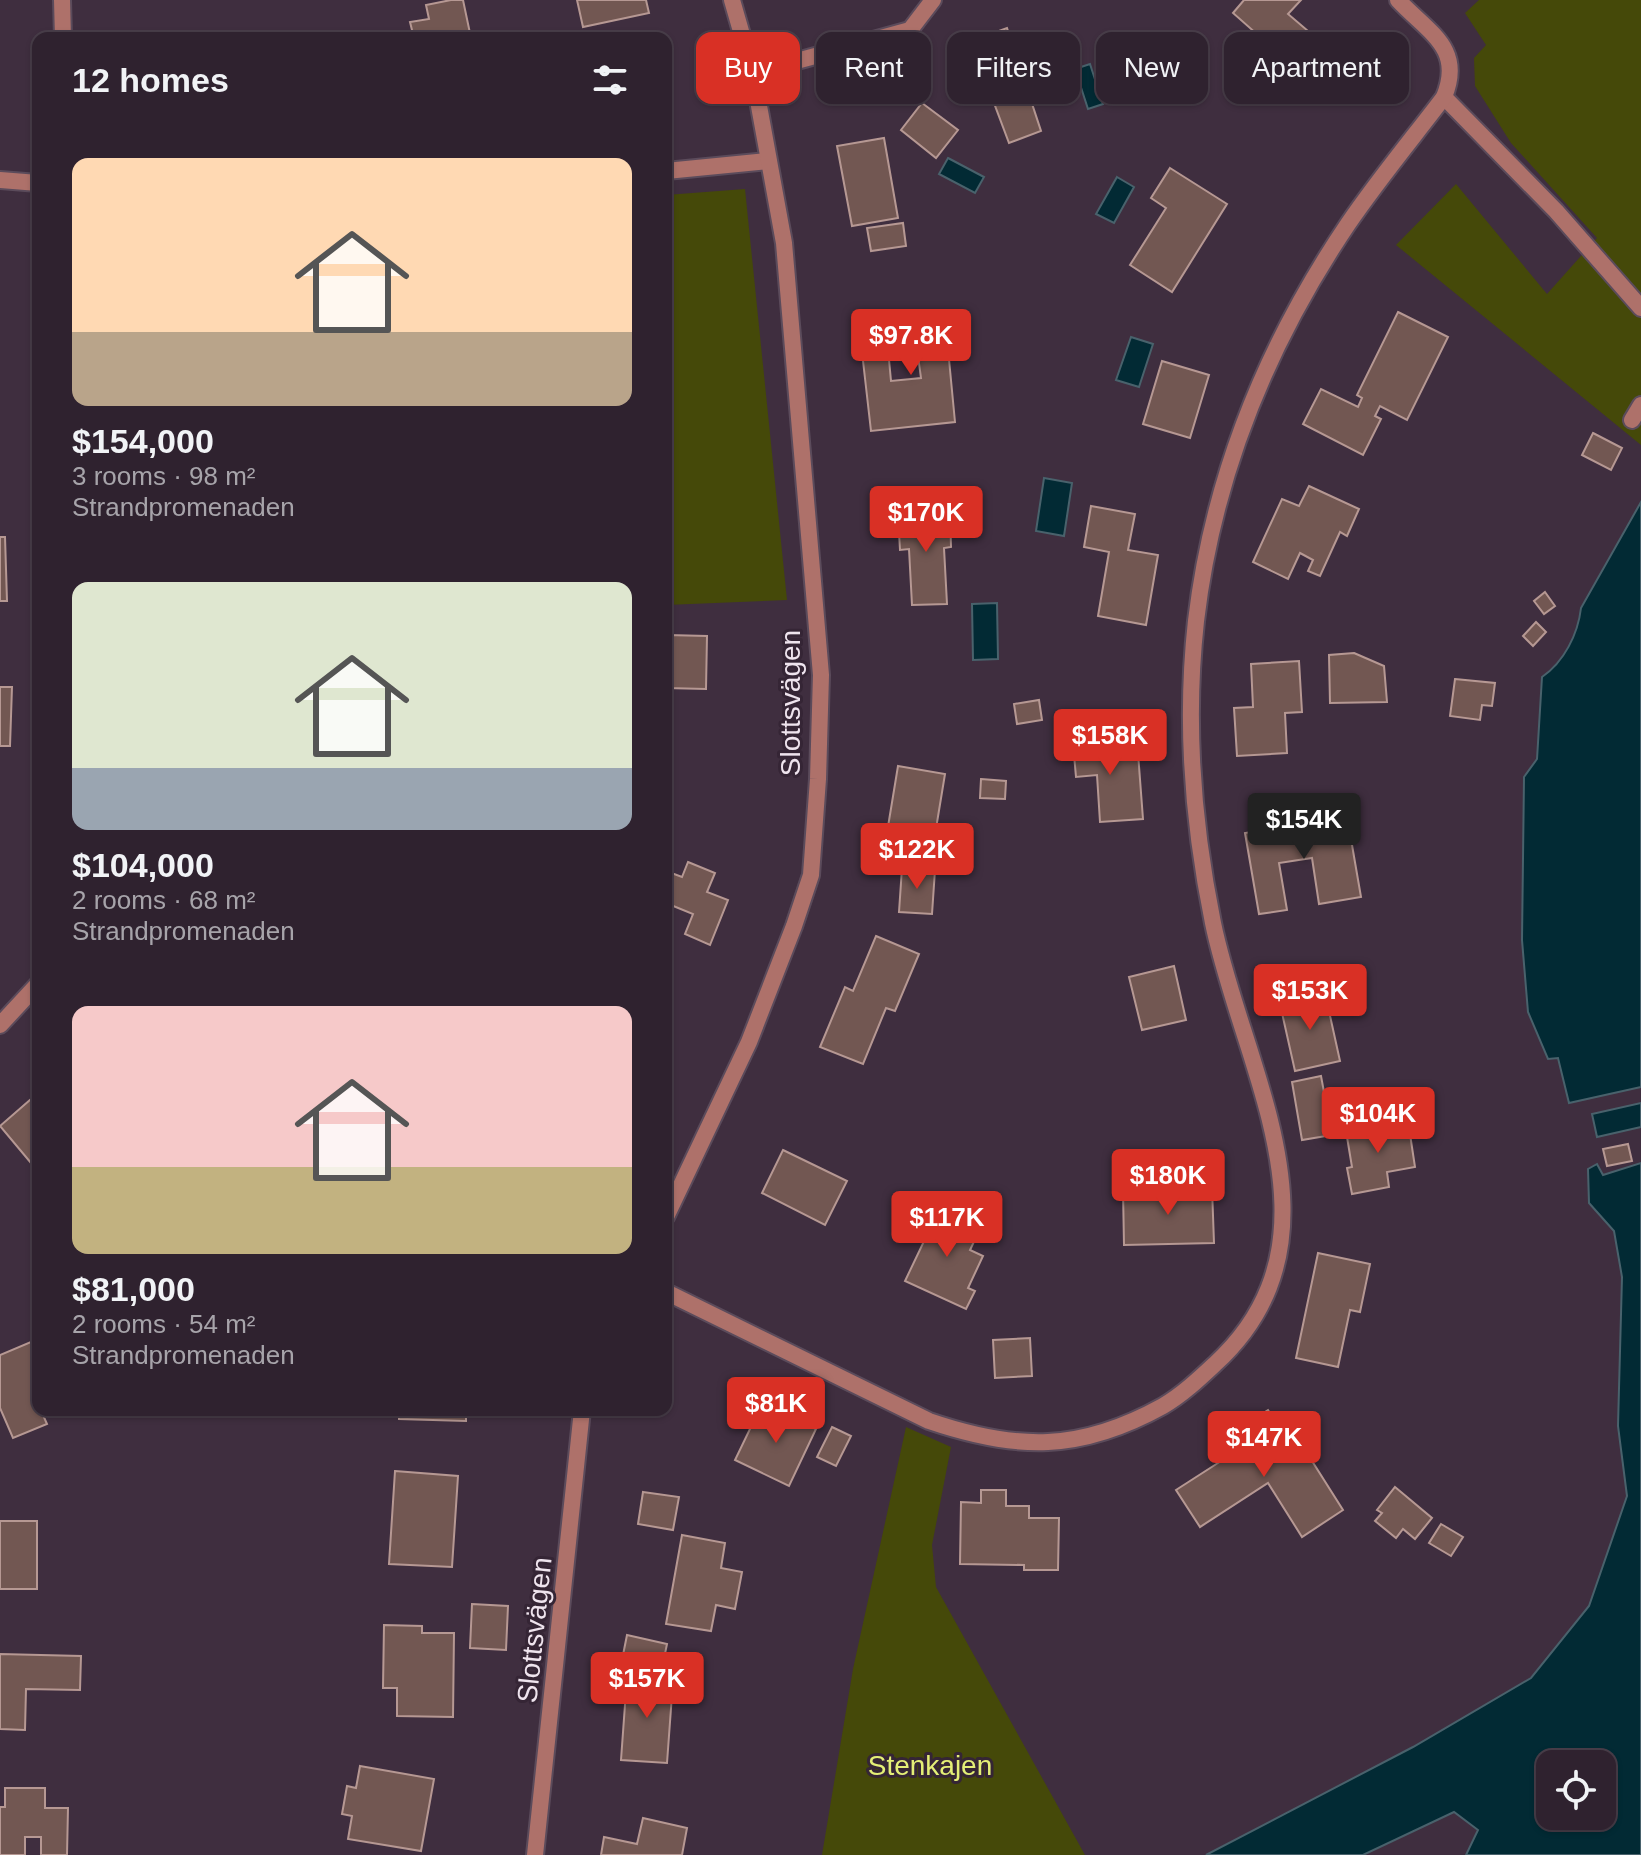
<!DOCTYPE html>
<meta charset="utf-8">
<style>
:root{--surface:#2f222f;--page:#3b2f3b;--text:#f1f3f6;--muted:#a7a4aa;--line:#4a3f4b;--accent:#d93025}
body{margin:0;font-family:Arial,sans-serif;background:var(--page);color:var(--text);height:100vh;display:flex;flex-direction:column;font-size:30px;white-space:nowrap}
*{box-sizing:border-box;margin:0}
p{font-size:26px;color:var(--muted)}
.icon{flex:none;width:44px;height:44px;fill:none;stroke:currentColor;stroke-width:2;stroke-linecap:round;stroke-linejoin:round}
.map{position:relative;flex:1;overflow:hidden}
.drawer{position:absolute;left:32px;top:32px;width:640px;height:1384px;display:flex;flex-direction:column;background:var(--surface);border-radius:16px;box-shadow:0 2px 6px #0004,0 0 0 2px var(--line)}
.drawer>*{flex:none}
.guide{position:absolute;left:696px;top:32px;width:760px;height:72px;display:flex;gap:16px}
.controls{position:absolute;left:1536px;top:1750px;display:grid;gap:16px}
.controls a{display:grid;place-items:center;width:80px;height:80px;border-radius:16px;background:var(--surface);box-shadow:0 2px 6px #0004,0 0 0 2px var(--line);font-size:40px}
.price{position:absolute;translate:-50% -68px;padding:0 18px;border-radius:8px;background:var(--accent);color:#fff;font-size:26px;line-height:52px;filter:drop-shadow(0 2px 4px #0008)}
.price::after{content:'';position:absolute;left:50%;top:48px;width:24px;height:18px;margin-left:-12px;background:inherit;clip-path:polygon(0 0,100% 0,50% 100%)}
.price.active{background:#222;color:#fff}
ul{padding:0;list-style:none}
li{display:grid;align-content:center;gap:16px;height:424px;padding:0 40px}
li span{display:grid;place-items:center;height:248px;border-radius:16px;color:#555}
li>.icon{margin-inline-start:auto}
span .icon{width:144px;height:144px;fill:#fffc;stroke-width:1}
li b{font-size:34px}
h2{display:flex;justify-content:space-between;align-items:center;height:96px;padding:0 40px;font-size:34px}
.tag{padding:0 28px;border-radius:16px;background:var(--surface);box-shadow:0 2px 6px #0004,0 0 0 2px var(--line);font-size:28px;line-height:72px}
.tag.active{background:var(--accent);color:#fff}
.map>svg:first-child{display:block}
.green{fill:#454909}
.water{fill:#022a34;stroke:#49626c;stroke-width:2;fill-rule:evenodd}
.building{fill:#725752;stroke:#b69893;stroke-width:2}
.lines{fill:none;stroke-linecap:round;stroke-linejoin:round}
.lane-casing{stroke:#5b4b5b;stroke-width:20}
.street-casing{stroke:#5b4b5b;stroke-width:20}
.lane{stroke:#ae716a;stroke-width:16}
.street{stroke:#ae716a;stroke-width:16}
.labels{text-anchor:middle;stroke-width:6;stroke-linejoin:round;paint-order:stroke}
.street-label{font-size:28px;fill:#efe4ee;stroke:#352535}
.park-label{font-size:28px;fill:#e4ef76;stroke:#352535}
</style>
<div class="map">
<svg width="1641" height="1855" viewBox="0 0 1641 1855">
<rect width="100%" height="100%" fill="#3f2e3f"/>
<g class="green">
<path d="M1479 0H1641V445L1396 245 1456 184 1547 294 1597 238 1511 143 1475 86 1474 58 1486 45 1465 13Z"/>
<path d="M745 189 787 600 666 605V195Z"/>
<path d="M906 1427 951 1447 932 1545 936 1587 1085 1855H822L853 1669Z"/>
</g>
<g class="water">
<path d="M1090 64 1103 104 1088 109 1075 69Z"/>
<path d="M948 158 984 177 975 193 939 174Z"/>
<path d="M1117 177 1134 187 1114 223 1096 214Z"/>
<path d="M1131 337 1153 344 1139 387 1116 380Z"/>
<path d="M1044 478 1072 483 1064 536 1036 531Z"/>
<path d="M1641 502V1087L1569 1103 1558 1058 1548 1059 1528 1012 1522 940 1524 777 1537 759 1542 677C1564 662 1578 634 1581 608Z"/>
<path d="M997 603 998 659 973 660 972 604Z"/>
<path d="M1641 1103V1127L1597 1137 1592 1114Z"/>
<path d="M1641 1163V1855H1466L1478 1830 1454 1812 1363 1855H1206L1413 1747 1531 1678 1589 1606 1627 1496 1618 1426 1622 1277 1614 1231 1589 1203 1588 1169 1597 1164 1603 1175ZM1550 1764H1602V1816H1550Z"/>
</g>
<g class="building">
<path d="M451 0H463L471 38H414L410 22 429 19 426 5Z"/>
<path d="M577 0H646L649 13 583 27Z"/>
<path d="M1244 0H1301L1288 14 1328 48 1291 90 1245 50 1258 35 1233 13Z"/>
<path d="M1007 28 1041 131 1009 143 991 95 1000 92 979 38Z"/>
<path d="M922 103 958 130 936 158 901 130Z"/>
<path d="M884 138 898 218 852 226 837 146Z"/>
<path d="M1170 168 1227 204 1172 292 1130 265 1166 208 1151 198Z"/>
<path d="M903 223 906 246 871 251 867 228Z"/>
<path d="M931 310 932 329 946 328 955 422 871 431 862 352 888 349 891 381 921 378 917 348 893 350 890 314Z"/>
<path d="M1398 312 1448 337 1407 420 1380 406 1375 416 1381 419 1363 455 1303 424 1321 389 1358 407 1362 398 1357 395Z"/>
<path d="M1162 361 1209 375 1190 438 1143 424Z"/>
<path d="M1593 433 1622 448 1611 470 1582 455Z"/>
<path d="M1309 486 1359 509 1347 536 1340 532 1320 576 1308 571 1313 560 1300 553 1288 579 1253 562 1282 499 1299 506Z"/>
<path d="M1091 506 1135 514 1128 550 1158 555 1146 625 1098 616 1109 552 1084 547Z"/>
<path d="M950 511 951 547 944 548 947 604 912 605 909 549 900 550 898 514Z"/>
<path d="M0 537H5L7 601H0Z"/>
<path d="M1545 592 1555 606 1544 614 1534 601Z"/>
<path d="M1536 622 1546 632 1533 646 1523 636Z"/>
<path d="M667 635 707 636 706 689 666 688Z"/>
<path d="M1354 653 1384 666 1387 702 1330 703 1329 655Z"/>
<path d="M1299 661 1302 712 1285 713 1287 753 1237 756 1234 708 1253 707 1251 664Z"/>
<path d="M1455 679 1495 683 1492 706 1482 705 1480 720 1450 716Z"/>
<path d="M0 687H12L10 746H0Z"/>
<path d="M1039 700 1042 720 1017 724 1014 704Z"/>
<path d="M1100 730 1102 755 1138 753 1143 819 1100 822 1097 775 1076 777 1072 732Z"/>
<path d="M898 766 945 774 930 865 883 857Z"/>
<path d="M981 779 1006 781 1005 799 980 798Z"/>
<path d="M1347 816 1361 897 1319 904 1312 858 1279 863 1287 910 1259 914 1245 833Z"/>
<path d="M688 862 715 873 707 892 728 900 710 945 685 934 693 914 666 903V871L682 877Z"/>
<path d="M902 868 935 870 932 914 899 912Z"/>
<path d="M876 936 919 954 895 1011 886 1008 863 1064 820 1047 845 987 853 991Z"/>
<path d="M1174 966 1186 1020 1142 1030 1129 977Z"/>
<path d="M1325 993 1340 1061 1295 1071 1280 1004Z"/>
<path d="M1321 1076 1332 1135 1302 1140 1292 1082Z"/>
<path d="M38 1093V1157L31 1163 0 1126Z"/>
<path d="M1408 1121 1415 1167 1387 1172 1389 1187 1352 1194 1347 1168 1352 1167 1346 1131Z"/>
<path d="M1628 1144 1632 1161 1607 1166 1603 1149Z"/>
<path d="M783 1150 847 1181 825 1225 762 1193Z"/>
<path d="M1212 1188 1214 1243 1124 1245 1123 1190Z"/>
<path d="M932 1206 980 1229 970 1250 983 1256 968 1288 975 1291 966 1309 905 1281 927 1235 921 1232Z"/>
<path d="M1318 1253 1370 1264 1360 1312 1350 1310 1338 1367 1296 1358Z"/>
<path d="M1030 1338 1032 1376 995 1378 993 1340Z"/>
<path d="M38 1339V1388L32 1390 47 1424 13 1438 0 1408V1355Z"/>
<path d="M762 1404 816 1429 789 1486 735 1460Z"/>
<path d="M399 1410H466V1421L399 1419Z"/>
<path d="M1268 1410 1285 1437 1293 1431 1343 1510 1302 1537 1268 1483 1200 1527 1176 1490 1249 1443 1239 1428Z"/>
<path d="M832 1427 851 1436 836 1466 817 1457Z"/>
<path d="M395 1471 458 1476 452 1567 389 1564Z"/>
<path d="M1395 1487 1432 1518 1415 1539 1403 1529 1396 1538 1375 1521 1382 1513 1377 1510Z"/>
<path d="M981 1490H1006V1506H1029V1518H1059L1058 1570H1024V1565L960 1564 961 1502 981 1503Z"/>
<path d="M643 1492 679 1497 673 1530 638 1524Z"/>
<rect x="0" y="1521" width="37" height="68"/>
<path d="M1441 1524 1463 1537 1451 1556 1429 1543Z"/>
<path d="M682 1535 725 1543 721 1568 742 1572 735 1609 716 1605 711 1631 666 1624Z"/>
<path d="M472 1604 508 1606 506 1650 470 1648Z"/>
<path d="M384 1625 422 1626V1633H454L453 1717 397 1716V1688H383Z"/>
<path d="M627 1635 667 1644 661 1673 621 1665Z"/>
<path d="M0 1654 81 1656 80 1690 26 1689 25 1730 0 1729Z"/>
<path d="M627 1677 673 1681 667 1763 621 1760Z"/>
<path d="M360 1766 434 1779 421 1851 348 1839 352 1816 342 1814 347 1786 356 1788Z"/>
<path d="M5 1788H45V1808H68L67 1855H41V1837H25V1855H0V1807H5Z"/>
<path d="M643 1818 687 1828 682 1855H601L604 1837 637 1844Z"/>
</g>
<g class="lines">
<g class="lane-casing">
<g id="lane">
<path d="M1444 97 1556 211 1641 308"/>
<path d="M1632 420 1641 405"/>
</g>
</g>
<g class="street-casing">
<g id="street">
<path d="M62 0 63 38"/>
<path d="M753 73 910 30 933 0"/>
<path d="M666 171 768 161"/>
<path d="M0 180 38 183"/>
<path d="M0 1025 38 984"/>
<path d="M666 1217 749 1042 794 926 811 875 818 779 821 675 784 243 753 73 732 0"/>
<path d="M666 1292 929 1421C1017 1451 1080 1452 1163 1406 1182 1395 1199 1379 1215 1364 1352 1238 1243 1070 1213 923 1193 825 1185 720 1196 621 1213 477 1267 344 1348 224 1378 180 1412 139 1444 97 1464 48 1429 33 1398 0"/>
<path d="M535 1855 582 1410"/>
</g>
</g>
<use href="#lane" class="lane"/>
<use href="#street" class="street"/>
</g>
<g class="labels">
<g class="street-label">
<text transform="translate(790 703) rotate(-90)" y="10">Slottsvägen</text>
<text transform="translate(534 1630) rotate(-84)" y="10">Slottsvägen</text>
</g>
<g class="park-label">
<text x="930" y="1775">Stenkajen</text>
</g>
</g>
</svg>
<div class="controls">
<a><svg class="icon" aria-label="locate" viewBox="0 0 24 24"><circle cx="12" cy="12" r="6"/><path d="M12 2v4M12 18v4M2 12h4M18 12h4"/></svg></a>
</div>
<b class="price" style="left:911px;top:377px">$97.8K</b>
<b class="price" style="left:926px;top:554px">$170K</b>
<b class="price" style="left:1110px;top:777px">$158K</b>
<b class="price active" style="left:1304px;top:861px">$154K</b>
<b class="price" style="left:917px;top:891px">$122K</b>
<b class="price" style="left:1310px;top:1032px">$153K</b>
<b class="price" style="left:1378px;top:1155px">$104K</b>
<b class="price" style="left:1168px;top:1217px">$180K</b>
<b class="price" style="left:947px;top:1259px">$117K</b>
<b class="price" style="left:776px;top:1445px">$81K</b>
<b class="price" style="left:1264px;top:1479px">$147K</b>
<b class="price" style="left:647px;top:1720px">$157K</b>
<div class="guide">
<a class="tag active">Buy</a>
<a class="tag">Rent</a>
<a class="tag">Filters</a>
<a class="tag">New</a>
<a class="tag">Apartment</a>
</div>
<section class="drawer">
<h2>12 homes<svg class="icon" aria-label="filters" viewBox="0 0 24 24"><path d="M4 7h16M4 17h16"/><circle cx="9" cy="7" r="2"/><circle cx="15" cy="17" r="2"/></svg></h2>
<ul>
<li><span style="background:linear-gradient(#ffd9b3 70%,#b9a48a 0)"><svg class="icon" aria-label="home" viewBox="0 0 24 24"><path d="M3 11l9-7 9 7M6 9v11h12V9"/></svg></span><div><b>$154,000</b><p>3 rooms · 98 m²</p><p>Strandpromenaden</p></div></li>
<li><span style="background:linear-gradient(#dfe7d0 75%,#9aa5b1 0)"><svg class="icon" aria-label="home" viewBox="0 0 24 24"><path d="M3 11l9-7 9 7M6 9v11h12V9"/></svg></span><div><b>$104,000</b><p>2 rooms · 68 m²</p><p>Strandpromenaden</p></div></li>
<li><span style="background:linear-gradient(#f6c9c9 65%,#c2b280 0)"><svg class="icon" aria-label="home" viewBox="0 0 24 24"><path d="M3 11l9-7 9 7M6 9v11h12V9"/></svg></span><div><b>$81,000</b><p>2 rooms · 54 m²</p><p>Strandpromenaden</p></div></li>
</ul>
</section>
</div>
